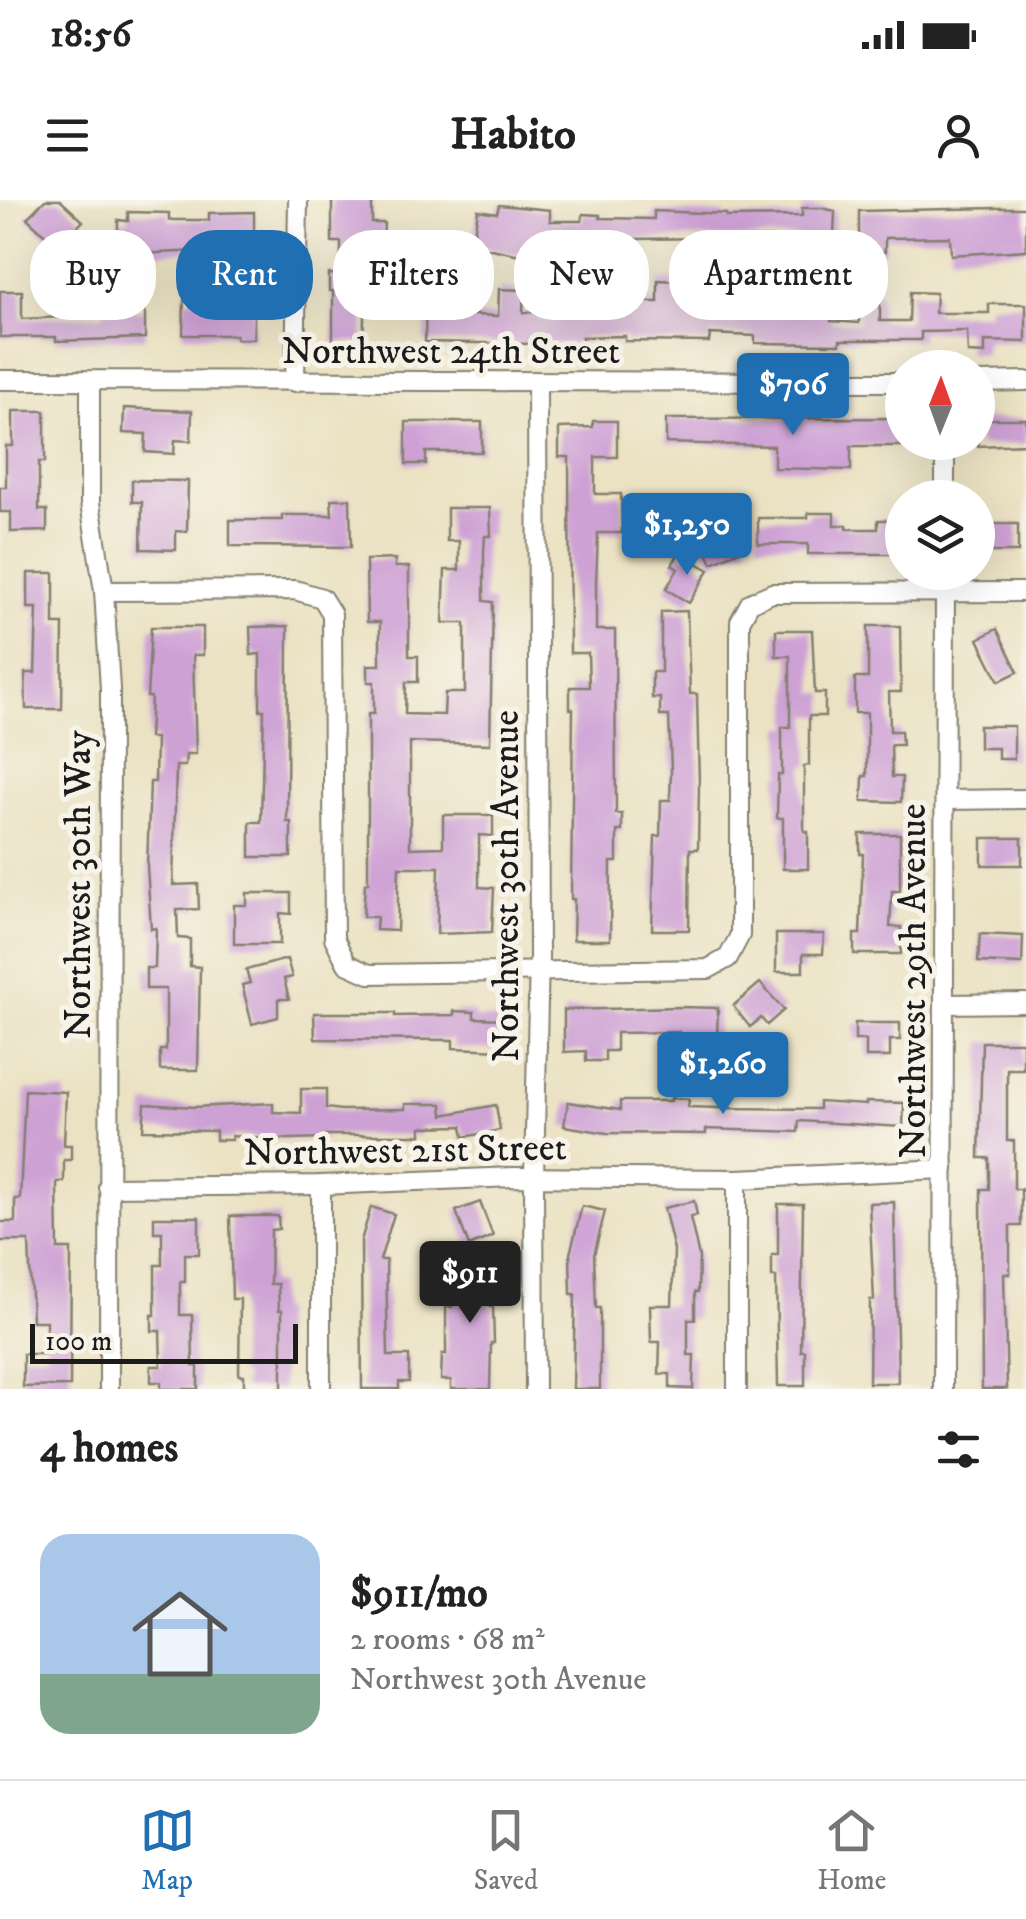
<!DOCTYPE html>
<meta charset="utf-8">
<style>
:root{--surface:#fff;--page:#f2f2f2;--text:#222;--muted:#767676;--line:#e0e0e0;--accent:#1f6fb2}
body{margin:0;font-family:"IM FELL DW Pica",serif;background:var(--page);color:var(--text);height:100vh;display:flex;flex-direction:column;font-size:38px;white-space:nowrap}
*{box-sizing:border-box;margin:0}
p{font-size:32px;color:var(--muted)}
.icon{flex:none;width:55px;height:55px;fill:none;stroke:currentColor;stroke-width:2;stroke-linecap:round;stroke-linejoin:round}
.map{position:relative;height:1189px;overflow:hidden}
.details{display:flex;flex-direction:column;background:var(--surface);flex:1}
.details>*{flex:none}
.banner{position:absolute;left:30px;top:30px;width:968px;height:90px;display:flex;gap:20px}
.needle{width:65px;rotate:1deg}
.controls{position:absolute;left:885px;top:150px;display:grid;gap:20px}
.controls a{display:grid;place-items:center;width:110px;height:110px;border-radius:50%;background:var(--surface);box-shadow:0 10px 40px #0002;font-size:50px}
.scale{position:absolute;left:30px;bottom:25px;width:268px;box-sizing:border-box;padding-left:10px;border:5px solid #1c1c1c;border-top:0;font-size:28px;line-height:35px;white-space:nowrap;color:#1c1c1c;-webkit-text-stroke:8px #f7f3e8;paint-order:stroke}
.price{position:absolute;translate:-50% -85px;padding:0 22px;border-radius:10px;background:var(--accent);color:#fff;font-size:32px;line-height:65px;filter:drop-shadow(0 2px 5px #0008)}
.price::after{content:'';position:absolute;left:50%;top:60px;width:30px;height:22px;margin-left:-15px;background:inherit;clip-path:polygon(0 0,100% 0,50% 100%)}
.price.selected{background:#222;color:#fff}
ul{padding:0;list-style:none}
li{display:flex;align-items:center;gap:30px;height:250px;padding:0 40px}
li span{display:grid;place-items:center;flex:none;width:280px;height:200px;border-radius:30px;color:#555}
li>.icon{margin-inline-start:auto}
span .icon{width:120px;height:120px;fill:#fffc;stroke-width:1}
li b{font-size:42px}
h2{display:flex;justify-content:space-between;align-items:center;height:120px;padding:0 40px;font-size:42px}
.tag{padding:0 35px;border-radius:40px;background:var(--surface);box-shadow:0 10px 40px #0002;font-size:35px;line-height:90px}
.tag.selected{background:var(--accent);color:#fff}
.status{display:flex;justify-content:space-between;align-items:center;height:70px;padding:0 50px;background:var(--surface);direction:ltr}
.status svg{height:28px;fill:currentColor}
header{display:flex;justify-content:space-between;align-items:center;height:130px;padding:0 40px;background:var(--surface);font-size:45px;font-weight:700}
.tab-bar{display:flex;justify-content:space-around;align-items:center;height:140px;border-top:2px solid var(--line);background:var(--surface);font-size:28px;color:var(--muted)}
.tab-bar a{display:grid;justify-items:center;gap:5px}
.tab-bar .selected{color:var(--accent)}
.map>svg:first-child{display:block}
.building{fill:#cea1d5}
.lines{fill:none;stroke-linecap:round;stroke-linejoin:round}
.street-casing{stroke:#847f70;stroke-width:22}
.street{stroke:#fff;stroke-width:18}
.labels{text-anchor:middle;stroke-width:10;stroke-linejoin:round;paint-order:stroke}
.street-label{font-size:38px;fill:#1c1c1c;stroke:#f7f3e8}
</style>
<div class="status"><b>18:56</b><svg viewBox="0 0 49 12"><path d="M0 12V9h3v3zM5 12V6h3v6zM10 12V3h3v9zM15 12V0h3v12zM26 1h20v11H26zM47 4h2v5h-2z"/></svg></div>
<header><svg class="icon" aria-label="menu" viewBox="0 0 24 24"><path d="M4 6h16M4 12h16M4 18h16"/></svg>Habito<svg class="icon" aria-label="person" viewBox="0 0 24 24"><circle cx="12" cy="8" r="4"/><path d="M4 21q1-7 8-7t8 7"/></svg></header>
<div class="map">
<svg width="1026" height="1189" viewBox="0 0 1026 1189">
<rect width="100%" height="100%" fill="#f7f3e8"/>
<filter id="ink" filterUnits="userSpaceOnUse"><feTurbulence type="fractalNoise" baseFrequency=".01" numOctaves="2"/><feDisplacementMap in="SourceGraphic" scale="20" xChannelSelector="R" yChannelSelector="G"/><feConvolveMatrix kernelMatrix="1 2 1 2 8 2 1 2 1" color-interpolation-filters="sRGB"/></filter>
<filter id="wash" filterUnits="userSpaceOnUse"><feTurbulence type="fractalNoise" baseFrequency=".0048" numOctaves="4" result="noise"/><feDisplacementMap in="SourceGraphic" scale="40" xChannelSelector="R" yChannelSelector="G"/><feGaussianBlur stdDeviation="2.25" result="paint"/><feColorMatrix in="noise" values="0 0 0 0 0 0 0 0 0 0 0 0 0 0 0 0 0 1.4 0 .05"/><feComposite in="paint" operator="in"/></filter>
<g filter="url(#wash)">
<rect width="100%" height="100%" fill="#ebe2c3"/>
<g id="blocks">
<g class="building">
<path d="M45 0H60L83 21 58 47 27 18Z"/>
<path d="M332 0H372V23H384L383 43H367L363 142H333V91H329V74L341 75V42H332Z"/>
<path d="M499 5 550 10V21H582L583 14 600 15V18L654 19V11L726 14V17L802 16V8H822L835 11 834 35H822L823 55H802V37L634 39 570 36V58H534L472 45 478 10 497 13Z"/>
<path d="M997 8H1026V50L951 55 950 37 885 38V52H859V11Z"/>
<path d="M128 12 169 13V20H209V13L254 12V38L198 39V51L118 55V20L128 21Z"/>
<path d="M658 80 679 81V85L720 86V93H746V97L832 95 831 121 859 123V93H880V121H909L910 92 936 93 935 113H989V104H1026V142L985 141V154L968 153 967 131 921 132V140H840V144L755 143V136L710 134 709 142 625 141V136L582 137V143L540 144 425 142 426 93 452 94V114L498 116 499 89 524 90 523 112 560 113V101L658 102Z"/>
<path d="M233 87H254V139H236V135H183L184 100H233Z"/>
<path d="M0 91H22V119L104 115V110L145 111V138L56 141V137H0Z"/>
<path d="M124 208 192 211 191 241 175 240 174 254 145 252 146 234 123 233Z"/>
<path d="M13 211H45V262H39V310H47V331L11 332V312H0V287H6V246H13Z"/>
<path d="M902 218V246H851V270L774 268V246L666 243V219Z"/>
<path d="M978 219H1026V244L978 246Z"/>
<path d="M593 221H617V257H595V294H621L622 333H598L596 383V430H615L616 614H622V631H617V662H611L610 740H573L574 699H571L573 509H570V487H589L588 453H570L569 257H559V228L593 227Z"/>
<path d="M406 222H482V252H426V264H406Z"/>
<path d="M132 280 188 281 187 332 176 331V350L141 349 142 302H132Z"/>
<path d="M331 299H350L351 347 230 346V320H282V315H332Z"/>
<path d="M447 308H490L491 336H485L484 351V401L493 402 490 544 410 542V648L443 647V615H493V636L479 635V687L494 688 492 732 437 734 439 667H399L397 731 376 730 377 717H363L365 683H368V514H374V482H368V465H380V422H367L366 360 395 359V367H409V456H418V482H406L405 514 444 515 445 493H465V423H443L445 370H459V341H447Z"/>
<path d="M808 313H834V325H847V329H878V320H893V329H902V354H808V344H758V318H808Z"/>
<path d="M736 320 748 347 712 363 701 339Z"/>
<rect x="980" y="324" width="38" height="28"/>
<path d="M679 353 709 370 689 403 666 389 678 369 672 365Z"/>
<path d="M28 373H54V424H63L62 509H26L25 473H35L37 408H28Z"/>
<path d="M687 411 690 494H697L699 585 698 649H690L689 730H652L655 636H660L661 600H670L671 570 669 516H660V498H652V472H661V412Z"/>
<path d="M288 426 287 622H291V657H250V622H261L264 510H260V454L251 455 250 427Z"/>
<path d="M868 426H900L901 492H889L890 531H901L902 545H891L892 577H902L901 602 862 601 863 576H867V513H855V478H868Z"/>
<path d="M151 427H203V455H193L196 554H186L185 566H176L173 685 198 684 199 709 177 710 178 738 190 739V766L200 767 198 870H160V850H166V789H146V768H155L156 728 151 729 147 666 150 582H155L156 538H149L151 497H147Z"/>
<path d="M997 429 1018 472 999 481 978 439Z"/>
<path d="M776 430H812L815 493H825V516H809V565L804 566V631H808V669H783V618H777L778 575H782V527H790V456H776Z"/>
<path d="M979 526H1014V559H998V548H979Z"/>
<path d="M860 634H900V691H892L890 727H901V754H854V734H860L863 654H860Z"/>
<rect x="982" y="638" width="40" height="27"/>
<path d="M247 693H291V714L280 713V744H234V705H247Z"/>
<path d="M776 734H824L823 754H803V772H776Z"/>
<path d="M980 734 1023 736 1022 764 978 762Z"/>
<path d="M287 759 292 777 284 779 289 799H278V817L252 824 242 785 250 783 246 770Z"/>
<path d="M760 783 784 810 767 825 761 818 750 827 733 806Z"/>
<path d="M680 807 718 808 717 837H708L707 854 679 853V832L616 833V851H605V861H586V851L564 852V810Z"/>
<path d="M454 811 474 812V818L503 819 502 850 453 848V840L315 839 314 813H395V816L454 815Z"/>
<path d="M855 823H900V840H890V857H866V840H855Z"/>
<path d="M982 842H1023V869H1007V941H1014V989H1021V1026H1010V1074H1004L1007 1189H982L981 989H989V958H979Z"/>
<path d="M301 889H326V908L341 910 405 909V904H442L443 915 496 905 500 930 464 937 462 926 421 927V935H325V938L288 939 232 936V940H216V931L143 930 145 904 195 907 273 903V912L301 913Z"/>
<path d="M25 890 66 892 64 945H71V960H64V982H57L58 1049H71L70 1186 23 1187V1154H46V1121H32L29 1041H0V1022H15V999H20Z"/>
<path d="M671 898 689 899 688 907 719 908 819 909V902L866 905V902L904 903 903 927 799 921 798 932 706 929V934L607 933 564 926 568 902 620 910V901H671Z"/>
<path d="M694 1001 697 1015 690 1017 699 1057 698 1092H695V1119H688V1155H694L693 1189 670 1188V1174H659L660 1142H651L650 1105H672L674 1050 664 1008Z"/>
<path d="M480 1002 493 1036 469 1046 456 1011Z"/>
<path d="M894 1002 898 1183H869L870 1100H874L869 1003Z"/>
<path d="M778 1004H803L801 1151H805V1186H778L776 1077H772V1055H778Z"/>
<path d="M582 1006 605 1011 594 1055 596 1108H600V1189H573L575 1094H571L570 1054Z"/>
<path d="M371 1007 394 1014 380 1060H386L388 1156H409V1182H399V1189H362L361 1041Z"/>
<path d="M230 1016H278L279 1029 271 1030 270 1084H278L279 1110H282V1189H244V1175H239L240 1099H232Z"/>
<path d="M154 1017H199V1054H185V1082H180V1115H192L193 1166H198V1189H161V1182H151V1166H161L160 1131H152V1115H155V1065H162V1032H154Z"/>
<path d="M454 1058 492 1059 490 1107H493L494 1143H491L490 1189H451V1180H441L442 1154H446V1107H452Z"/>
</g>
</g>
</g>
<g filter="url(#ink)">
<use href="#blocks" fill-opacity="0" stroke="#847f70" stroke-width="2.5"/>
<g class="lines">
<g class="street-casing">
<g id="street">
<path d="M0 180 902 182"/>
<path d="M90 182V303L104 391 110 489 109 1189"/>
<path d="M295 182 298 0"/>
<path d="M978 182 1026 181"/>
<path d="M945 298V242"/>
<path d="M104 391 295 390 322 398 332 414 334 738 347 764 369 774 708 769 728 758 740 735V421L750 403 772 393 1026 392"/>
<path d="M945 600 1026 599"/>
<path d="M945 804 1026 803"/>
<path d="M737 979V1189"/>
<path d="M108 987 321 985 513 977 737 979 944 969"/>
<path d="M321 1189V985"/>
<path d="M535 1189 534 977 539 756 537 183"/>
<path d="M943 1189 945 372"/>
</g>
</g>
<use href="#street" class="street"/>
</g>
</g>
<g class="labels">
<g class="street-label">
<text x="451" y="163">Northwest 24th Street</text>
<text transform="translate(77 685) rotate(-90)" y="13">Northwest 30th Way</text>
<text transform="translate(505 686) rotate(-90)" y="13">Northwest 30th Avenue</text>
<text transform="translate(912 781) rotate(-90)" y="13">Northwest 29th Avenue</text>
<text transform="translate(405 949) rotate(-1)" y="13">Northwest 21st Street</text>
</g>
</g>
</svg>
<div class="controls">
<a><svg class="needle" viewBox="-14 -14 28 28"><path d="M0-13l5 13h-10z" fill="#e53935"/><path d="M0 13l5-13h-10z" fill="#767676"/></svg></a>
<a><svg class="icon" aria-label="layers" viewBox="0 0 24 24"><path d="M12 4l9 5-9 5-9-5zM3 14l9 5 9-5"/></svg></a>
</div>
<div class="scale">100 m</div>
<b class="price" style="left:793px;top:238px">$706</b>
<b class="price" style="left:687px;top:378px">$1,250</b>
<b class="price" style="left:723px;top:917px">$1,260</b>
<b class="price selected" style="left:470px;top:1126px">$911</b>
<div class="banner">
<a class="tag">Buy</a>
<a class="tag selected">Rent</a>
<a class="tag">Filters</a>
<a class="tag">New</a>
<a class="tag">Apartment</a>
</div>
</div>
<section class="details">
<h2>4 homes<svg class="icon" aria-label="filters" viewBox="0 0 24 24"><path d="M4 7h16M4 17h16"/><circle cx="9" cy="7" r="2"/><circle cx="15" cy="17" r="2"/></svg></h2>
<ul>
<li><span style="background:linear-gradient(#a9c7e8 70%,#7fa58c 0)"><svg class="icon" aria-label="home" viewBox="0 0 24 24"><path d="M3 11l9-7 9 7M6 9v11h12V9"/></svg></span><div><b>$911/mo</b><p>2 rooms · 68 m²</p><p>Northwest 30th Avenue</p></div></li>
</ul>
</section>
<nav class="tab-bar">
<a class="selected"><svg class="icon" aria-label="map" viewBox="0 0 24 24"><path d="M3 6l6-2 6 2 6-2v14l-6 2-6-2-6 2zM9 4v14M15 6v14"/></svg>Map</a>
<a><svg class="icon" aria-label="saved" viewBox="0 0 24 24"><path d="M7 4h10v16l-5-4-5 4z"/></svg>Saved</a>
<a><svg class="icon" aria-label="home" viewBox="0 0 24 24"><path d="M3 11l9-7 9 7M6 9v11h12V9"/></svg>Home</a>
</nav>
